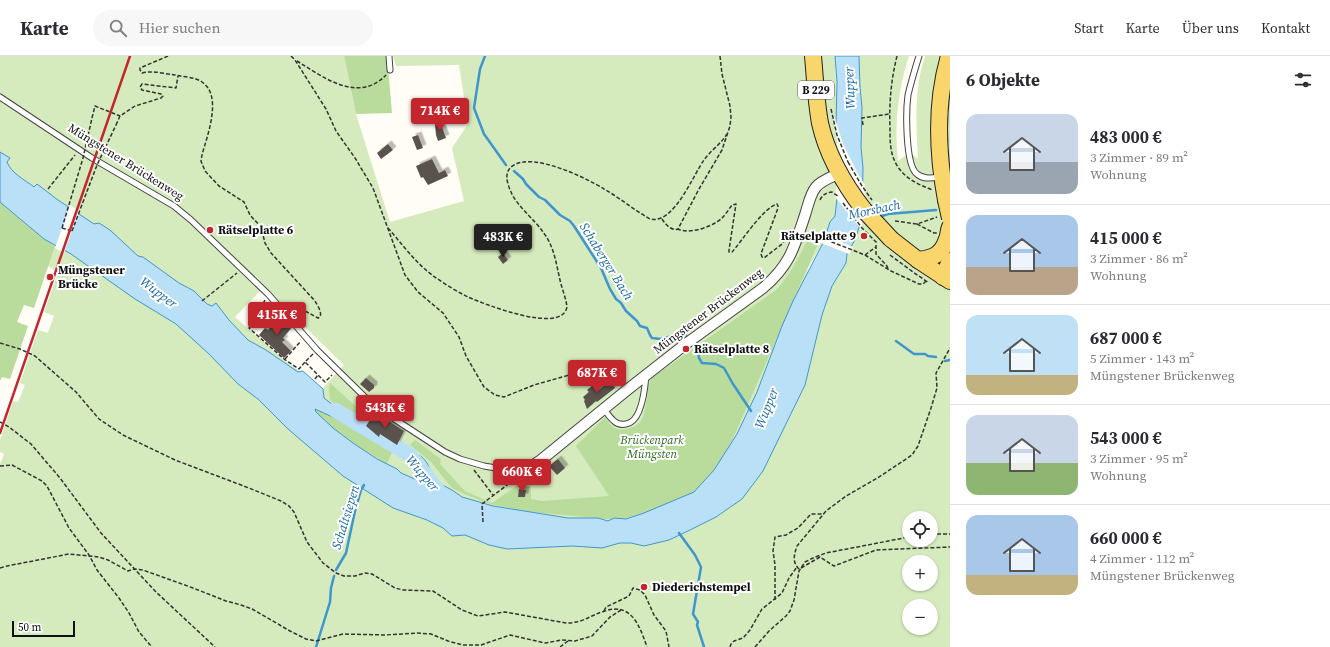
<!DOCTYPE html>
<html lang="de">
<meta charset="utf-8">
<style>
:root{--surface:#fff;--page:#f7f7f7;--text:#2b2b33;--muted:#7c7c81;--line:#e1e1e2;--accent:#c4262e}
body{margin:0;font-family:"Source Serif 4",serif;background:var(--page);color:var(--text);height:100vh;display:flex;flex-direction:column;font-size:15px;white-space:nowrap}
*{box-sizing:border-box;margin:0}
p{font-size:13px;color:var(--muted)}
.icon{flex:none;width:22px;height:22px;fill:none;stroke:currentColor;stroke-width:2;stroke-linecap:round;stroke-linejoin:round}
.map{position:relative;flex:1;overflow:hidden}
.side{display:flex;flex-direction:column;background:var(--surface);width:380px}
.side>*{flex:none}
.tools{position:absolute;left:902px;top:455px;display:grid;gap:8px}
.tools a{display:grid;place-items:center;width:36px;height:36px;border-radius:50%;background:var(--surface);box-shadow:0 1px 3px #0004;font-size:20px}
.scale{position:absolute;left:12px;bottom:10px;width:63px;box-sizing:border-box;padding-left:4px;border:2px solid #111;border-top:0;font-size:11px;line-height:14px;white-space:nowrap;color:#111;-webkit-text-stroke:3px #fff;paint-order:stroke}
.price{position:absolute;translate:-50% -34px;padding:0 9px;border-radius:4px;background:var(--accent);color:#fff;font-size:13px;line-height:26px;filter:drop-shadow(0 1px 2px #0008)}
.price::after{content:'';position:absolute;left:50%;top:24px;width:12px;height:9px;margin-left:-6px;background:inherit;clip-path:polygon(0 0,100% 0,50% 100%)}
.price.on{background:#222;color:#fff}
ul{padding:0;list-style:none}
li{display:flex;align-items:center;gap:12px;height:100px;padding:0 16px}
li+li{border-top:1px solid var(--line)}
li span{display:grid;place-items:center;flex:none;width:112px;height:80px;border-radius:12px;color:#555}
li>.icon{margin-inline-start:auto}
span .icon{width:48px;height:48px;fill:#fffc;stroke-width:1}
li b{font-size:17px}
h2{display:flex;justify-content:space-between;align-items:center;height:48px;padding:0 16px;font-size:17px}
header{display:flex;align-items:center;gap:24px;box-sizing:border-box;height:56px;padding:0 20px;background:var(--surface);border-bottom:1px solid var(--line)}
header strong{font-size:19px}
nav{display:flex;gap:22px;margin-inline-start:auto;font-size:14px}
.search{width:280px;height:36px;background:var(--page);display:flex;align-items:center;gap:10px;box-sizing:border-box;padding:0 14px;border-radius:22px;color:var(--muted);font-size:15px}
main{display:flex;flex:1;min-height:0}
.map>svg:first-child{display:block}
.green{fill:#d5ebbd;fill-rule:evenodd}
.forest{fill:#b9dc9c}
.water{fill:#b9e0f7;stroke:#3f96cf}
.pier{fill:#fffdf5}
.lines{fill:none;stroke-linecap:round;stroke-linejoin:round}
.stream{stroke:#3f96cf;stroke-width:2.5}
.river{stroke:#b9e0f7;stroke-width:15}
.building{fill:#5a524d;filter:url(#shadow)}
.service-casing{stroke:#444;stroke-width:7}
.minor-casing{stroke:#444;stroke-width:12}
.primary-casing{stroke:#222;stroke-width:18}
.path{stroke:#333;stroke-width:1.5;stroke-dasharray:4 2;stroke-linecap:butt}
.service{stroke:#fff;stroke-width:5}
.minor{stroke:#fff;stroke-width:10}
.primary{stroke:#f9d66b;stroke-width:16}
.rail{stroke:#c4262e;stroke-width:2.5}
.primary-bridge-casing{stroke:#222;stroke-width:18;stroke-linecap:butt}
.path-bridge{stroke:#333;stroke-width:1.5;stroke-dasharray:4 2;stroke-linecap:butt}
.primary-bridge{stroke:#f9d66b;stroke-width:16}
.poi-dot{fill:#c4262e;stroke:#fff;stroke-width:1.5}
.labels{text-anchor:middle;stroke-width:4;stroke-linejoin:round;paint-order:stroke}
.shield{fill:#fff;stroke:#585858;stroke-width:1}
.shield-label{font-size:11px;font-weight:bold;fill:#111}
.street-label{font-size:12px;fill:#111;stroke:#fff}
.poi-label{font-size:12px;font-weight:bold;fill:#111;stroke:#fff;text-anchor:start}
.park-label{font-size:12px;font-style:italic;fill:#2f6b1f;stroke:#fff}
.water-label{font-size:13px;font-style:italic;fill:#1768a6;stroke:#fff}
</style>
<header>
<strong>Karte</strong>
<div class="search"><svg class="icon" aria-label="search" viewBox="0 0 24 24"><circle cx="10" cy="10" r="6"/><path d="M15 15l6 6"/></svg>Hier suchen</div>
<nav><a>Start</a><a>Karte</a><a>Über uns</a><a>Kontakt</a></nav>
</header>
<main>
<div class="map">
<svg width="950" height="591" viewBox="0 0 950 591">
<defs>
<filter id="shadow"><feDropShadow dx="3.5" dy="-3.5" stdDeviation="0" flood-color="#0004"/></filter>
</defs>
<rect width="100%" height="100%" fill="#fffdf5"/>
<path class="green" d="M0 0H344L356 58 390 166 464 145 452 92 468 68 459 9 396 10 393 0H835L840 115 835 161 830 166 823 187 808 212 797 265 735 409 635 487 644 490 690 474 716 461 742 443 788 365 805 329 822 259 832 230 846 207 847 198 856 182 862 160 863 112 861 91 862 52 860 31 859 0H909C898 33 894 71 898 105L905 100 911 97 918 103C916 68 914 33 925 0H950V591H0V408L4 398 0 396V384L13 345 18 346 25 329 20 327 38 274 48 277 54 260 44 256 58 217 0 175ZM264 231 344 309 323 332 283 303 235 261ZM909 462H931V484H909ZM909 506H931V528H909ZM909 550H931V572H909Z"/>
<g class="forest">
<path d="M344 0H387L392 57 356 58Z"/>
<path d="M0 146 44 183 55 190 34 252 24 249 17 266 28 270 10 323 2 321 0 325Z"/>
<path d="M807 185 817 190 732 385 707 427 672 451 617 464 531 456 490 448 464 438 452 432 431 406 410 389 415 384 441 403 440 408 465 435 492 447 525 424 531 430V443L542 445 609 440 576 390 605 361C610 369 614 375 625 373 654 370 641 339 652 322L776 234C790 219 798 203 807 185Z"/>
<path d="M330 327 361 355 357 373 393 394 387 408 343 381 298 342 351 370 353 363 330 344 329 332Z"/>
</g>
<g class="water">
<path d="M835 0H859L860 31 862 52 861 91 863 112 862 160 856 182 847 198 846 207 832 230 822 259 805 329 763 415 742 443 716 461 690 474 669 484 644 490 631 487H620L602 492 572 490 507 493 489 489 465 479 452 480 443 472 427 464 393 452 343 420 288 373 258 343 238 328 209 298 176 268 135 243 71 198 44 183 0 146V96L10 102 7 106C11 117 25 124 34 131L37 128 58 144 94 168 99 167 110 174 138 200 143 201 179 227 194 235 207 248 212 250 216 247 229 264 248 284 266 294 298 316 303 315 323 333 324 342 352 364 350 369 315 353 316 356 333 372 353 387 377 403 397 413 401 417 417 424 429 422 452 434 462 441 493 450 568 462H598L608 465 614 462 626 463 644 457 694 436 714 414 737 378 757 336 782 270 793 245 823 187 830 166 835 160 840 115 839 84 836 67 837 26Z"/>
<path d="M409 392C421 401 428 402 431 419L422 420 402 398Z"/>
</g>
<g class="pier">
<path d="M834 59 843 88 858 118 865 129 864 160 861 173 835 141 838 115 837 84 834 67Z"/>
<path d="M70 149 79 155 64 197 55 192Z"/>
<path d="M824 179 853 191 849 198 821 187Z"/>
</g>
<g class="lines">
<g class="stream">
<path d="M485 0 480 13 474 52 484 78 506 109"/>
<path d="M514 115 523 123 526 128 539 141 545 144 560 159 570 165 574 170 601 212 610 233 616 243 621 247 626 255 637 265 640 270 647 272 650 279 652 282 661 283 683 277 689 282"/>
<path d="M879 161 888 158 936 154"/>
<path d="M896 285 914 298H925L928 300 936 301"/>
<path d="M692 286 698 294 699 302 702 307 716 308 724 312 733 328 751 355"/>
<path d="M945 305 950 304"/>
<path d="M679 477 695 499 701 511 693 558 698 566 697 569 704 591"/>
<path d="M336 514 346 497 355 455 361 434 364 429"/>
<path d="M316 591 330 546 331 532 334 520"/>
</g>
<path class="river" d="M335 354 410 399 440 437"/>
</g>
<g class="building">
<path d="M440 66 446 82 438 85 436 79 435 68Z"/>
<path d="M418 79 423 92 417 94 412 81Z"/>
<path d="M388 88 393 94 381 103 377 97Z"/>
<path d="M432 103 439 117 445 114 448 120 428 129 423 121 421 122 416 110Z"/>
<path d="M503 197 508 204 503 208 498 201Z"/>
<path d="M280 260 292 271 283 282 285 284 282 286 291 295 284 302 259 279 265 272 268 274Z"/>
<path d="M366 322 374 329V332L369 336 360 328Z"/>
<path d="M609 325 615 332 597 346 596 345 587 353 584 345 585 344 583 341 589 336 587 334 593 329 595 333 597 331 599 334Z"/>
<path d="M375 356 404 375 397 389 380 378 379 381 366 370Z"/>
<path d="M558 403 565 412 557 419 549 410Z"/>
<path d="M519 433 526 434 525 441H518Z"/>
</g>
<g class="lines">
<g class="service-casing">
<g id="service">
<path d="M389 0 390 14"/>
<path d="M919 0C915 13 911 26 908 39 906 54 905 109 917 118 924 124 933 122 941 121"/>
<path d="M0 41 92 102 174 150 191 164 268 238 317 294 373 349 445 396 460 403 484 410 508 414 521 413 532 410"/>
<path d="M604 353C607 357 610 362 614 365 617 368 621 369 626 368 642 366 645 332 646 319"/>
</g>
</g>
<g class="minor-casing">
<path id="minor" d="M532 410 541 404 627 334 687 287 763 232C790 209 794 192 805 159 808 150 810 138 816 131 822 124 832 121 840 117"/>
</g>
<g class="primary-casing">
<g id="primary">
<path d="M813 0C815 22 816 45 820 67 827 99 844 128 864 154"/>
<path d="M946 144C937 96 935 48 949 0"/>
<path d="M891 183 918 204 950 225"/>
<path d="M918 204C933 202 942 199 947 183 949 179 948 175 950 171"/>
<path d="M943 221 950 205"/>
</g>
</g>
<g class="path">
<path d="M168 0 140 12V14L142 17C153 14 165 18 175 19 184 21 195 21 202 26 223 40 207 80 202 99L201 105 205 115 219 130 244 146 250 159 261 171 265 187 271 197 315 245C318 250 322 256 320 261L318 262 305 255 288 251"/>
<path d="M291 0 295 4 326 53 336 75 355 102 373 132 405 219 418 236 443 257 459 281 466 300 484 331 495 339 504 341 534 329 587 314H609L621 328"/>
<path d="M720 0 722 18 730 50 731 61 730 70 722 94 699 133 678 173C689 179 714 170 722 162 726 158 729 153 732 149L736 148 729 194V196H732C742 185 763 152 777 148L778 150V152L762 195 761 198 762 201 764 202 782 188 787 180"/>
<path d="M897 0C891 24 889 47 890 73 890 86 890 99 898 111 906 123 919 129 933 134"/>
<path d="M297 5C323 21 358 48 386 19"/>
<path d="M831 53 837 79 848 106"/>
<path d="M92 62 95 50 120 60"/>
<path d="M116 69 120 60 135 50 161 42 163 40 161 38 142 34 140 31 142 28 176 32 178 20"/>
<path d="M863 69 862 62 889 58"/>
<path d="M48 133 75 99"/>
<path d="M820 144C823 138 826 137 832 136L839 141"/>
<path d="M843 147 862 172 878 188"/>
<path d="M662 163C666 169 671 175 679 173"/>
<path d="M895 165 917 168 937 161"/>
<path d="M917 168 934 177H937"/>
<path d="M62 172 72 175"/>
<path d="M388 172C402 188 415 206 432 219 443 227 456 235 468 241 484 248 562 279 567 251 566 242 562 233 560 224 556 207 554 190 543 176 534 163 517 150 511 136 507 127 503 115 514 109 534 97 585 121 604 133 620 142 634 154 650 163 674 169 693 119 704 104 711 94 721 88 727 78"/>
<path d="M809 177 865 199 891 215 919 228H923L926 225"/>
<path d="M876 189V198L887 210 888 213"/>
<path d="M865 199 876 191"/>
<path d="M890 199 913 216 929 227"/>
<path d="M265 244 249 272 284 303 299 313 305 306"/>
<path d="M202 245 237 217"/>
<path d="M0 287 20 293 35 300 76 336 99 363 123 379 175 404 249 432 281 445 289 450 294 456 307 486 323 507 336 517 344 520H355L365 517 372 518 395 532 403 534 433 535 462 554 478 560 505 556 566 567C584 567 590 559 605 555 632 546 640 571 647 591"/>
<path d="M313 298 305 306 325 326 332 319"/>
<path d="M285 303 301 285"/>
<path d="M315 323 318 319"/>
<path d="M0 366 9 371 31 388 60 422 101 477 156 536 215 591"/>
<path d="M0 410 12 409 42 425 47 430 69 472 89 499 97 514 119 542 129 557 139 576 152 591"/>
<path d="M474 414 493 439"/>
<path d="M483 466 482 448 519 420"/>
<path d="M931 478H950"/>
<path d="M0 512 7 510 69 498 99 501 108 504 128 515 134 513 143 514 193 532 226 545 241 549 252 553 290 575 306 583 316 585 343 578 385 579 417 577 431 578 448 585 463 589H481L510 579 545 587 562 584 575 585 592 580 610 561 621 554"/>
<path d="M801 512 820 501 834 510 876 494 950 491"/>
<path d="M799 513C792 506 794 499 797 490L826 455 846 440 879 421 912 399 918 390 931 352 937 332 936 317 950 292"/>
<path d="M775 544V509L773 495 775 481 786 479 791 476 798 472 811 458H824"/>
<path d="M604 555 606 551 625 542 629 540 633 532 640 534 645 539 654 559 666 575 669 591"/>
<path d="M560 591 568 585"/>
<path d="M730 591 731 588 734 585 743 582 750 574 762 553 782 537 789 522 797 511"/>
<path d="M755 591 769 575 786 560 790 555 794 544 799 515 805 506 813 502 826 497 909 481"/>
</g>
<use href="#service" class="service"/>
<use href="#minor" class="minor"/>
<use href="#primary" class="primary"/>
<path class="rail" d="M0 377 130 0"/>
<g class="primary-bridge-casing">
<g id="primary-bridge">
<path d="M946 144 950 162"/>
<path d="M864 154 891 183"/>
</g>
</g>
<g class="path-bridge">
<path d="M848 106 862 130 872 144"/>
<path d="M62 172 83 102 92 62"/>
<path d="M72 175 97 109 116 69"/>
</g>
<use href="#primary-bridge" class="primary-bridge"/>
</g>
<g class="poi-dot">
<circle cx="210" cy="174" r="4"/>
<circle cx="864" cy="180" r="4"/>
<circle cx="50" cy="221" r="4"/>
<circle cx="686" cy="293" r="4"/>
<circle cx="644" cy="531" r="4"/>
</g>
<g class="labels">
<rect class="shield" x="798" y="25" width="36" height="18" rx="3"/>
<g class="shield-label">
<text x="816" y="38">B 229</text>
</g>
<g class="street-label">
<text transform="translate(126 106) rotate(32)" y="4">Müngstener Brückenweg</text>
<text transform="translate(708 255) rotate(-37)" y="4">Müngstener Brückenweg</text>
</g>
<g class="poi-label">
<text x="218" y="178">Rätselplatte 6</text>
<text x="856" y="184" text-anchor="end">Rätselplatte 9</text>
<text x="58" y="218">Müngstener<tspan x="58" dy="14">Brücke</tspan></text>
<text x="694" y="297">Rätselplatte 8</text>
<text x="652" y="535">Diederichstempel</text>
</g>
<g class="park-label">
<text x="652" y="388">Brückenpark<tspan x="652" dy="14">Müngsten</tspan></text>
</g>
<g class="water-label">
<text transform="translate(849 32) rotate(-93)" y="5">Wupper</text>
<text transform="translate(874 153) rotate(-12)" y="5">Morsbach</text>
<text transform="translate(607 205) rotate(58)" y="5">Schaberger Bach</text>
<text transform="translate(159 236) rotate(37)" y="5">Wupper</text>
<text transform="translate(766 352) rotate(-68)" y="5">Wupper</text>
<text transform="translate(423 417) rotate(49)" y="5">Wupper</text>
<text transform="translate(345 461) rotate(-73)" y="5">Schaltsiepen</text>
</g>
</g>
</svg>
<div class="tools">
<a><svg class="icon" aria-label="locate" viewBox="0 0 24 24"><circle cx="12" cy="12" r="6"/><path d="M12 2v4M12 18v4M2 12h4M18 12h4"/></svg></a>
<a>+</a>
<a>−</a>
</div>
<div class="scale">50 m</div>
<b class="price" style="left:440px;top:76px">714K €</b>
<b class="price on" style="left:503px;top:202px">483K €</b>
<b class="price" style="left:277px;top:280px">415K €</b>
<b class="price" style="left:597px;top:338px">687K €</b>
<b class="price" style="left:385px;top:373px">543K €</b>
<b class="price" style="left:522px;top:437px">660K €</b>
</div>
<section class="side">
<h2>6 Objekte<svg class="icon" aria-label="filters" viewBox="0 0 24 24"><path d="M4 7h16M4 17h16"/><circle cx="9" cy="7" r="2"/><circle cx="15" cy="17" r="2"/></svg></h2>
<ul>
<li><span style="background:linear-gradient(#c9d6e8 60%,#9aa5b1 0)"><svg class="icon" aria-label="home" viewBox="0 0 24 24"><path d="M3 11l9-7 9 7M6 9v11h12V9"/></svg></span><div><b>483 000 €</b><p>3 Zimmer · 89 m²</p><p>Wohnung</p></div></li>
<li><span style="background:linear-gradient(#a9c7e8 65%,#b9a48a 0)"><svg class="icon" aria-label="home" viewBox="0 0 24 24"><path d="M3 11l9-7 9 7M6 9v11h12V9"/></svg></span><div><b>415 000 €</b><p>3 Zimmer · 86 m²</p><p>Wohnung</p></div></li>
<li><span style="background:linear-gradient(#bfe0f5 75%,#c2b280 0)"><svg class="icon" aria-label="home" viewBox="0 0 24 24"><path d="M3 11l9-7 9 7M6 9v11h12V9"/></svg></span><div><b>687 000 €</b><p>5 Zimmer · 143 m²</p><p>Müngstener Brückenweg</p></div></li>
<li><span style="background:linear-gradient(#c9d6e8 60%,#8fb573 0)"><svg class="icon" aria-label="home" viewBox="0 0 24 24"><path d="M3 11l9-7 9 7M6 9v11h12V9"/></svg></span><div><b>543 000 €</b><p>3 Zimmer · 95 m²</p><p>Wohnung</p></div></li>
<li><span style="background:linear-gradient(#a9c7e8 75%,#c2b280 0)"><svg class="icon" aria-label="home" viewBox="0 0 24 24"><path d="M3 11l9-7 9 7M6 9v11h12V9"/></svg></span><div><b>660 000 €</b><p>4 Zimmer · 112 m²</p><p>Müngstener Brückenweg</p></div></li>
</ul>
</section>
</main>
